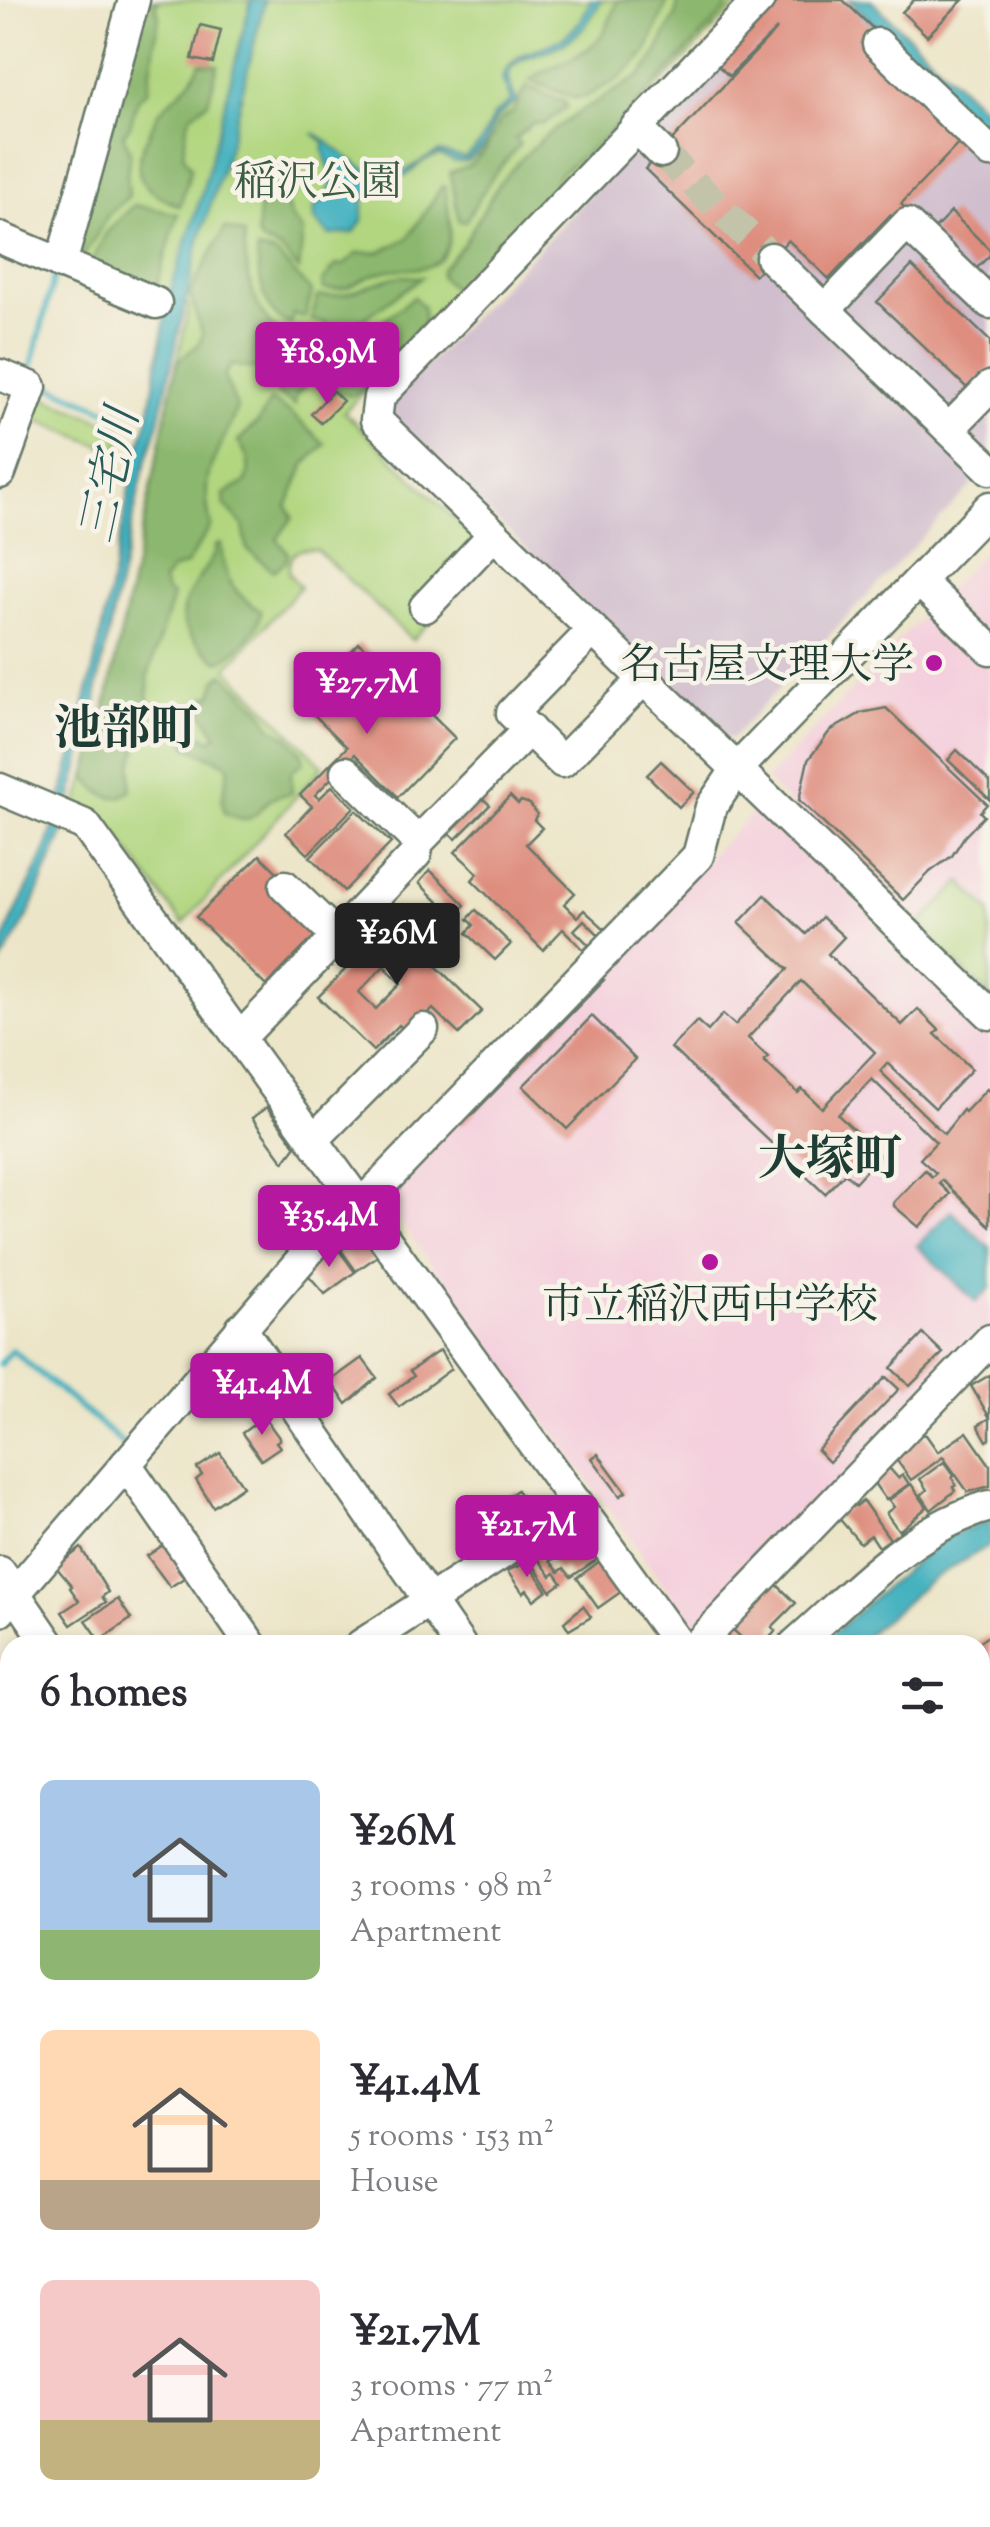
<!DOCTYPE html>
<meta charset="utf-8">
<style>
:root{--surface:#fff;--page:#f7f7f7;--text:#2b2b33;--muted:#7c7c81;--accent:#b5179e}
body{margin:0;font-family:"Sorts Mill Goudy","Noto Serif JP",serif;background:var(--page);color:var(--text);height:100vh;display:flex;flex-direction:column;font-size:38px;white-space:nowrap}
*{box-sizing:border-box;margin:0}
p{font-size:32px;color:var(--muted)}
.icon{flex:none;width:55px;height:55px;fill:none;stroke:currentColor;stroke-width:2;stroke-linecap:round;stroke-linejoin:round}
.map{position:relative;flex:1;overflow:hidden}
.drawer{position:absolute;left:0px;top:1635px;width:990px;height:892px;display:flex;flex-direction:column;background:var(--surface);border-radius:30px 30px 0 0;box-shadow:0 5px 15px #0003}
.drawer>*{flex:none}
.price{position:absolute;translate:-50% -85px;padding:0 22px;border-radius:10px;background:var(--accent);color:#fff;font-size:32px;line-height:65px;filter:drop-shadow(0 2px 5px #0008)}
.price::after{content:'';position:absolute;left:50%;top:60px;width:30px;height:22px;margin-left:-15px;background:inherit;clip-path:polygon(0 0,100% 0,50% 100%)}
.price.current{background:#222;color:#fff}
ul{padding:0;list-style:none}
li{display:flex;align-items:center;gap:30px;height:250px;padding:0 40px}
li span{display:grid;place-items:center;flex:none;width:280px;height:200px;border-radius:15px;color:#555}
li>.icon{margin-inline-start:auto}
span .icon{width:120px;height:120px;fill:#fffc;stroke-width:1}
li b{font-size:42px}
h2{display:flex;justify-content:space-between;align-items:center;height:120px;padding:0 40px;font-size:42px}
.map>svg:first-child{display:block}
.built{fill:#f4cfdd}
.industrial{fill:#d0bdcd}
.green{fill:#b1d67f;stroke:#688a5a;stroke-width:2.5}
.forest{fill:#8cb76e;stroke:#567a51;stroke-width:2.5}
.water{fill:#43b1bf;stroke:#31777a;stroke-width:2.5}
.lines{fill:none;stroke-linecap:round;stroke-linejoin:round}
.stream{stroke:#43b1bf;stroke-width:6}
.building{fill:#de8d7e;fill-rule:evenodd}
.minor-tunnel{stroke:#c3c3aa;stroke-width:30;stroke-dasharray:30 15;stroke-linecap:butt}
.minor-casing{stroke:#677868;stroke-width:35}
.minor{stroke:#fff;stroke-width:30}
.poi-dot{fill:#b5179e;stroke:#f7f3e8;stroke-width:4}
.labels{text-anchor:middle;stroke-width:9;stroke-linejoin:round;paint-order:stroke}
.park-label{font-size:42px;fill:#3c5c43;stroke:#f7f3e8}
.poi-label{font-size:42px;fill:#1f3d34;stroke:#f7f3e8;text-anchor:end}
.water-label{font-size:45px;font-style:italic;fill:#285a57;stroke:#f7f3e8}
.quarter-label{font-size:48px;font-weight:bold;fill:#1f3d34;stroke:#f7f3e8}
</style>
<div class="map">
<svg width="990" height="2527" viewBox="0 0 990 2527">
<rect width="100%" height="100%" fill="#f7f3e8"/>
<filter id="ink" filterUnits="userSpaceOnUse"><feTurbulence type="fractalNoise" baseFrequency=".01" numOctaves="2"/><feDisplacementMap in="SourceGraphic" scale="20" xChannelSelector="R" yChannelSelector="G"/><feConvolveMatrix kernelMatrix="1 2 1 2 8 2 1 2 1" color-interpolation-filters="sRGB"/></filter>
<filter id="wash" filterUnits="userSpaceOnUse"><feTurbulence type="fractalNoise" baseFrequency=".0048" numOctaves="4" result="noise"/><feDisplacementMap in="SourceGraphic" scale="40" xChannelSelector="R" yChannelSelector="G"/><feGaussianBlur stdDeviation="2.25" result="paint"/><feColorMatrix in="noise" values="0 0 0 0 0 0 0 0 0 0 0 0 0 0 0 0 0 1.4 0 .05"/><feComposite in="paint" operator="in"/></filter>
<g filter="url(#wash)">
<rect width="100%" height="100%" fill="#ece5c8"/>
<g class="built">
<path d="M990 545V1004L766 780Z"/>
<path d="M753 812 766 813 990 1029V1328L695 1628 382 1196Z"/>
</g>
<path class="industrial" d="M777 0H849L990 137V466L732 738H723L387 415 386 407Z"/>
<g class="green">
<path d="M142 0H742L344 412 493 556 412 640 317 550C298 546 287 554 289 574L300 587 227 668 323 766 183 924 110 826 75 812 103 720 189 306 70 259Z"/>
<path d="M36 394 121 428 119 453 27 416Z"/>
<path d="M961 882 990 911V996L918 926Z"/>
</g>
<g class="forest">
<path d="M142 0H159L156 5 159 16 148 90 138 99 130 126 123 135 130 151 127 175 129 196 108 215 80 263 70 259Z"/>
<path d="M617 0H668L646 53 620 78 585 97 573 98 529 80C574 52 600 59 617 0Z"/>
<path d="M678 0H725L727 9 603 139 557 176 553 190 533 205 519 228 497 240 484 262 469 271 463 284 455 290 441 277V270L463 245 498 185 522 158 544 137 584 109 640 76 652 61 676 14Z"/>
<path d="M200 63 218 65 208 102 191 115 187 126 183 154 191 168 180 206C139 190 128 173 149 134 153 126 154 118 159 112 175 95 191 86 200 63Z"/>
<path d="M527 86 566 103V108L543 124 533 123 515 139 520 144 492 177 465 222 459 221 450 172 469 166 486 149 500 120 512 113Z"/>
<path d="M275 160 290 216 303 232 299 270 281 250 262 242 257 235 261 189Z"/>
<path d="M442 186 445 187C449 214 461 261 422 268 408 270 395 268 382 272 357 279 351 293 323 289V281L336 265H344L358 253 380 252 408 238Z"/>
<path d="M134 205 178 214 156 288 89 267 106 233Z"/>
<path d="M225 228 244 234C245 261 248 287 261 311 267 322 280 332 283 343 286 352 280 358 276 365L262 370 231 365 224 376 237 407C220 458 197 465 211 526L186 565 172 570 163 581 166 591 173 596 148 676 149 715 132 765 131 790C115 806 97 793 86 777L103 720 177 362 199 344 203 334C195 320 197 307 189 294Z"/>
<path d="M257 250 276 254 312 292 305 317 293 314 291 324C263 318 258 273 257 250Z"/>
<path d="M400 276 422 277 352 327 328 336 325 334 326 323 311 320 318 296C351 299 368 282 400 276Z"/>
<path d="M414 297 423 307 424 323 360 392 350 396 332 389 326 391 311 381 296 395 295 405 276 393 296 353 303 347 346 343 368 332Z"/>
<path d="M271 400 292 414 325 444 305 464 287 507 293 517 277 539 288 553 285 562 273 571 247 549 243 525 225 506 224 494 246 482C252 467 247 453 238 441L259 421Z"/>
<path d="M221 544C223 577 234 595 261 611 260 630 235 654 219 662 161 617 182 607 215 553V546Z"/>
<path d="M223 673 263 712 272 728 287 736 301 752 304 762 291 771 292 793C286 795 281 795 275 797 255 806 259 830 225 813L222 801 229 768 223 762 186 746 188 737 195 733 211 740 217 735 199 707 202 699 212 695 217 679Z"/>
</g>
<g class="water">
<path d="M251 0H265L228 150 199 241 159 421 143 472 97 688 95 722 87 734 63 833 28 916 0 965C0 928 38 877 50 837 86 714 112 589 134 462L148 420 169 295 202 193Z"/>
<path d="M591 0H601C590 23 577 39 552 49 535 55 524 55 510 68L508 81 517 101 496 118 484 147 467 161 456 162 440 155 433 157 423 161 407 175 379 184 370 190 364 200 362 221 354 233 329 235 315 220 314 209C318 202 329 194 331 187 336 173 321 159 324 143L313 133C340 146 363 181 396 174 411 170 424 158 439 152L465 158 480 144 494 115 511 101 502 78C515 48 537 53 561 39 576 30 584 15 591 0Z"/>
<path d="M849 0H871L990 115V137Z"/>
<path d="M951 1211 990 1248V1288L976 1302 917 1246Z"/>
<path d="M990 1520V1545L932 1579 855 1645H819L940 1540Z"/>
</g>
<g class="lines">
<g class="stream">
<path d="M29 377 55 273"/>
<path d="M40 382 120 416"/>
<path d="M0 1364 12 1350 127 1447"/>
<path d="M478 2518 484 2527"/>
</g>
</g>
<g id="blocks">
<g class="building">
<path d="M779 0H843L879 34 963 139 901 204 905 208 898 223 890 215 829 279 788 240 755 275 645 169 777 29 729 76 717 65Z"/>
<path d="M914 0H963L927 36 902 12Z"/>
<path d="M200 25 221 30 213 63 192 59Z"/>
<path d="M951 212 990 250V255L973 272 932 232Z"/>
<path d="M912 266 990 341V369L969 390 877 302Z"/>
<path d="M333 391 343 401 321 423 311 414Z"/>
<path d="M359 643 455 738 398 797 355 754 315 795 319 799 332 786 354 807 308 854 286 833 312 806 300 795 347 747 301 702Z"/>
<path d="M886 708 987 804 980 812 984 816 964 837 952 856 930 872 903 900 799 800 808 760 830 731 861 713Z"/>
<path d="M957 750 990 782V800L948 760Z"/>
<path d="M661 761 694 792 679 807 647 775Z"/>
<path d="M479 795 490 805 456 839 445 829Z"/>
<path d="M510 796 518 804 521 801 530 804 537 814 534 820 542 828 526 844 575 893 564 904 577 917 584 910 605 929 599 935 584 920 574 930 589 945 584 950 563 929 543 950 472 880 478 873 455 852Z"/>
<path d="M356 810 391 843 344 891 310 857Z"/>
<path d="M260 855 284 879 319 932 266 986 196 917Z"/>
<path d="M430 870 465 905 453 917 419 883Z"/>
<path d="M765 895 806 934 822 917 844 937 828 954 902 1025 918 1009 939 1030 935 1034 972 1069 935 1108 887 1063 880 1071 944 1134 963 1110 965 1112 987 1089 990 1092V1226L942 1180 939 1183 950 1194 919 1227 894 1206V1202L925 1170 932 1177 936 1173 920 1159 936 1142 872 1079 838 1115 880 1155 855 1182 845 1173 825 1194 671 1048 697 1021 708 1031 723 1014 735 1025 788 969 739 923ZM801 981 875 1052 822 1108 802 1089 798 1093 764 1061 768 1057 748 1038Z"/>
<path d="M476 910 511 944 495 960 467 933 474 925 468 919Z"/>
<path d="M400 914 445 959 437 967 482 1011 459 1034 433 1009 408 1034 399 1025 373 1051 318 997ZM384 966 401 984 376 1009 359 992Z"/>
<path d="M600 977 604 980 462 1125 458 1121Z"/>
<path d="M592 1016 635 1059 567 1129 523 1086Z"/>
<path d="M267 1107 296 1146 284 1162 252 1118Z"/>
<path d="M351 1221 359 1231 364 1227 382 1253 356 1271 341 1250 346 1246 336 1232Z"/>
<path d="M327 1249 331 1255 338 1249 355 1272 325 1294 303 1269Z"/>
<path d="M923 1334 943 1353 910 1386 891 1368Z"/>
<path d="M440 1350 451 1369 399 1407 389 1394 414 1376 410 1371Z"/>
<path d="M362 1358 377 1378 347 1404 330 1381Z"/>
<path d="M990 1375V1439L987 1441 978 1425 990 1418 971 1386Z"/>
<path d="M886 1377 899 1389 829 1462 817 1450Z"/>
<path d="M264 1417 280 1439 276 1442 280 1447 261 1460 242 1433Z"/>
<path d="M967 1432 990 1465V1486L968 1492 943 1457 911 1480 893 1455 921 1434 926 1435 938 1452Z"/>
<path d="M220 1453 243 1486 213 1507 196 1480 202 1475 197 1468Z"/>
<path d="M598 1454 626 1492 620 1496 592 1458Z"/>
<path d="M944 1462 954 1476 952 1478 956 1485 953 1487 955 1491 931 1510 921 1495 927 1490 920 1479Z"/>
<path d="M885 1469H890L898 1478 903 1475 909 1484 886 1500 871 1479Z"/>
<path d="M911 1484 927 1507 899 1531 886 1513 894 1507 889 1500Z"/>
<path d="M517 1490 533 1512 509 1530 493 1508Z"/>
<path d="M863 1501 890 1539 879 1547 871 1535 860 1543 837 1516 853 1503 856 1506Z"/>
<path d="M570 1522 584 1541 589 1537 599 1558 571 1577 564 1568 559 1572 550 1561 556 1557 545 1541Z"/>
<path d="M169 1541 185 1565 178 1570 184 1578 170 1587 147 1556Z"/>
<path d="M81 1548 108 1592 102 1597 106 1602 71 1625 62 1612 79 1601 70 1588 72 1586 56 1567Z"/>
<path d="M531 1549 551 1576 555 1573 562 1583 551 1591 525 1553Z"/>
<path d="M600 1561 622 1591 598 1608 577 1578Z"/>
<path d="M527 1562 547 1590 534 1600 527 1590 523 1593 507 1571Z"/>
<path d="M773 1581 796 1603 772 1627 776 1631 763 1644 760 1640 755 1645H749L729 1626Z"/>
<path d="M118 1599 131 1619 100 1640 86 1620Z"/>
<path d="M583 1606 591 1617 569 1630 564 1622Z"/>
<path d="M990 1635V1672L987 1673 990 1694 980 1700V1669L984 1666H980V1645H974Z"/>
<path d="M990 1744V1795L983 1784 980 1786V1750Z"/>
<path d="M10 1830V1861L0 1868V1837Z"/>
<path d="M0 1968 10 1983V2010L7 2013 0 2003Z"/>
<path d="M0 2028 10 2045V2062L0 2068Z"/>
<path d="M990 2173V2197L983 2201 990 2212V2228L980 2234V2181Z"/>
<path d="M990 2302V2328L980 2332V2306Z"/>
<path d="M35 2518 42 2521 47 2518H66L73 2527H31L28 2522Z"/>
<path d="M293 2518H329L330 2527H298Z"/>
</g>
</g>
</g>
<g filter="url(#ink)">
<use href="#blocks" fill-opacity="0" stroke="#677868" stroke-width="2.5"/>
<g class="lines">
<path class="minor-tunnel" d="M661 152 771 258"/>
<g class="minor-casing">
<g id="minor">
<path d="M759 0 379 397 376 420 990 1014"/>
<path d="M878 44 990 152"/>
<path d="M636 127 661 152"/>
<path d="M0 238 156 303"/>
<path d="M771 258 990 469"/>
<path d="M61 264 134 0"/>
<path d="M825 310 907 224 990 303"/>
<path d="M0 375 31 387 0 473"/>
<path d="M949 429 990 387"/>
<path d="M919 581 990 649"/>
<path d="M425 607 494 534"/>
<path d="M593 630 512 713 562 762 644 679"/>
<path d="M346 772 418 842"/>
<path d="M0 789 85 825 679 1645"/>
<path d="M285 886 337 936"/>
<path d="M241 1037 416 854 418 842 529 729"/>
<path d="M314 1139 423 1029"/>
<path d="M362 1204 698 856 711 807 737 769 990 507"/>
<path d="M241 1328 460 1645"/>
<path d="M126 1464 251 1645"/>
<path d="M0 1572 50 1645"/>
<path d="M0 1611 356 1196"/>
<path d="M361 1645 578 1504"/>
<path d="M697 1645 990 1340"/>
<path d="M794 1645C854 1593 912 1527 990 1506"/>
<path d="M980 1711 990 1706"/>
<path d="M980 1806 990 1823"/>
<path d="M0 1880 10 1874"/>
<path d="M0 1903 10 1918"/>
<path d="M980 1944 990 1940"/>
<path d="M980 1997 990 2024"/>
<path d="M980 2050 990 2045"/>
<path d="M0 2088 10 2081"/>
<path d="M980 2173 990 2167"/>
<path d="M980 2248 990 2266"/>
<path d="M0 2339 10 2332"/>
<path d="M980 2373 990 2369"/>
<path d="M0 2393 10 2409"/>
<path d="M79 2518 84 2527"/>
<path d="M341 2518 346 2527"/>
<path d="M623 2518 629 2527"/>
<path d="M879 2518 883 2527"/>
<path d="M0 2526 15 2518"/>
<path d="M378 2527 394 2518"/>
<path d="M699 2527 721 2518"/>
</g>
</g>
<use href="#minor" class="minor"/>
</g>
</g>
<g class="poi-dot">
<circle cx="934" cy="663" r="10"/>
<circle cx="710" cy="1262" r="10"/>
</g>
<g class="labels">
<g class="park-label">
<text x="318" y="195">稲沢公園</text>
</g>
<g class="poi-label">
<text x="914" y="678">名古屋文理大学</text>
<text x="710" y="1318" text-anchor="middle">市立稲沢西中学校</text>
</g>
<g class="water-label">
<text transform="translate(108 475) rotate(-78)" y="16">三宅川</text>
</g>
<g class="quarter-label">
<text x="126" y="744">池部町</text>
<text x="830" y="1174">大塚町</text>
</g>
</g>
</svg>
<b class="price" style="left:327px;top:407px">¥18.9M</b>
<b class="price" style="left:367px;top:737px">¥27.7M</b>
<b class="price current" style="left:397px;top:988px">¥26M</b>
<b class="price" style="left:329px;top:1270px">¥35.4M</b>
<b class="price" style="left:262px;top:1438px">¥41.4M</b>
<b class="price" style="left:527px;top:1580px">¥21.7M</b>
<section class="drawer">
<h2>6 homes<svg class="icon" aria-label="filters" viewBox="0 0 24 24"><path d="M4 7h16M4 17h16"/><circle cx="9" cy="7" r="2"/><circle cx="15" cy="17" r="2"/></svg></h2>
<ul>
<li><span style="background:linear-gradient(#a9c7e8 75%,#8fb573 0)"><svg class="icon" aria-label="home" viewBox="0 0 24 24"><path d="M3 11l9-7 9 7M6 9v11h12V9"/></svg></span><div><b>¥26M</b><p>3 rooms · 98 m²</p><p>Apartment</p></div></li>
<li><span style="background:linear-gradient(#ffd9b3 75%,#b9a48a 0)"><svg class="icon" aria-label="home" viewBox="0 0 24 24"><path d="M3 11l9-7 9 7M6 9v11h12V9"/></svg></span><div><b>¥41.4M</b><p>5 rooms · 153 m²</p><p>House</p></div></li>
<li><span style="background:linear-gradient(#f6c9c9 70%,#c2b280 0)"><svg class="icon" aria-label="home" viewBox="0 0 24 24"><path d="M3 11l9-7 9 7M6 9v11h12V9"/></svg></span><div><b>¥21.7M</b><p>3 rooms · 77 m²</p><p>Apartment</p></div></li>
</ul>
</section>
</div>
